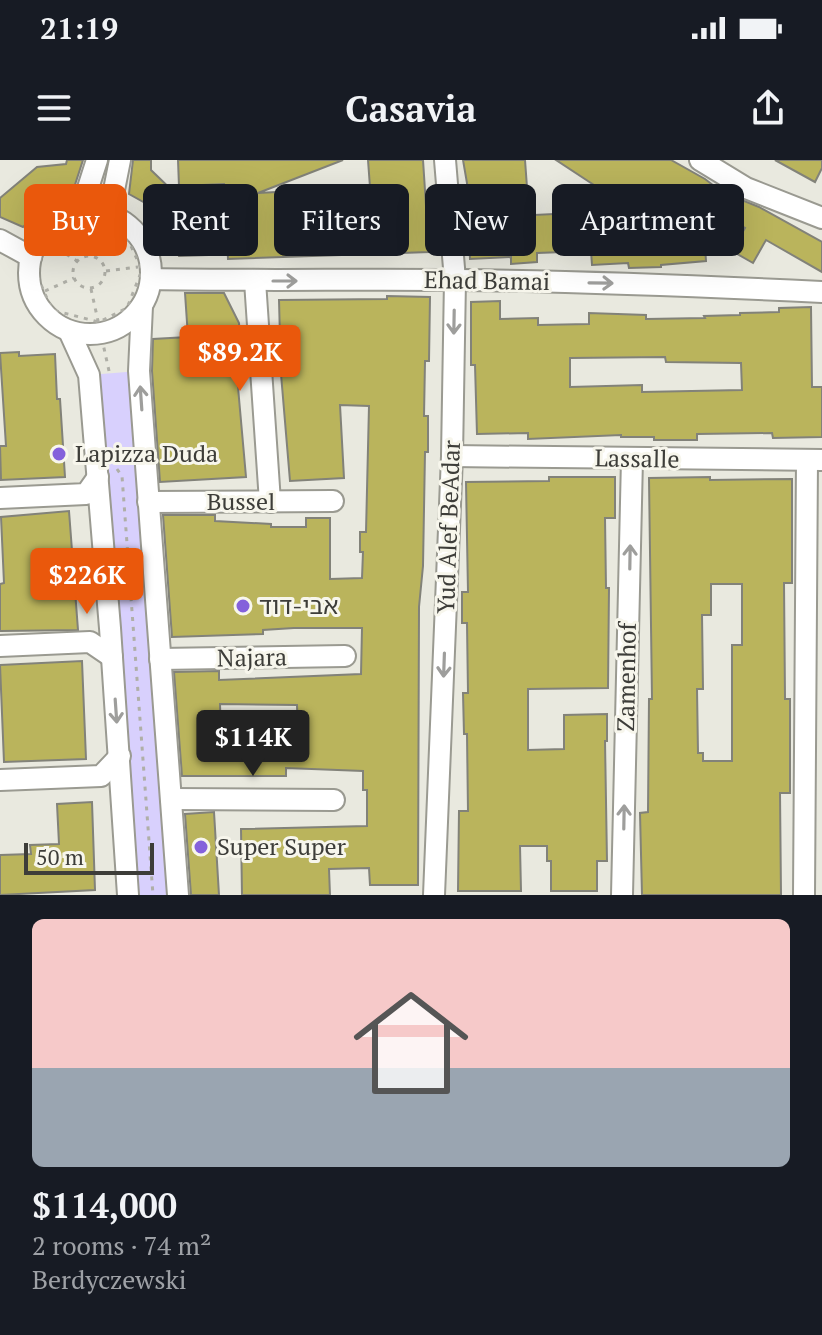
<!DOCTYPE html>
<meta charset="utf-8">
<style>
:root{--surface:#171b24;--page:#20242c;--text:#f1f3f6;--muted:#9ea1a6;--accent:#ea580c}
body{margin:0;font-family:"PT Serif","Noto Sans Hebrew",serif;background:var(--page);color:var(--text);height:100vh;display:flex;flex-direction:column;font-size:30px;white-space:nowrap}
*{box-sizing:border-box;margin:0}
p{font-size:26px;color:var(--muted)}
.icon{flex:none;width:44px;height:44px;fill:none;stroke:currentColor;stroke-width:2;stroke-linecap:round;stroke-linejoin:round}
.map{position:relative;height:735px;overflow:hidden}
.details{display:flex;flex-direction:column;background:var(--surface);flex:1}
.details>*{flex:none}
.guide{position:absolute;left:24px;top:24px;width:774px;height:72px;display:flex;gap:16px}
.scale{position:absolute;left:24px;bottom:20px;width:130px;box-sizing:border-box;padding-left:8px;border:4px solid #3d3d39;border-top:0;font-size:22px;line-height:28px;white-space:nowrap;color:#3d3d39;-webkit-text-stroke:6px #f7f6ec;paint-order:stroke}
.price{position:absolute;translate:-50% -68px;padding:0 18px;border-radius:8px;background:var(--accent);color:#fff;font-size:26px;line-height:52px;filter:drop-shadow(0 2px 4px #0008)}
.price::after{content:'';position:absolute;left:50%;top:48px;width:24px;height:18px;margin-left:-12px;background:inherit;clip-path:polygon(0 0,100% 0,50% 100%)}
.price.on{background:#222;color:#fff}
ul{padding:0;list-style:none}
li{display:grid;align-content:center;gap:16px;height:424px;padding:0 32px}
li span{display:grid;place-items:center;height:248px;border-radius:12px;color:#555}
li>.icon{margin-inline-start:auto}
span .icon{width:144px;height:144px;fill:#fffc;stroke-width:1}
li b{font-size:34px}
.tag{padding:0 28px;border-radius:12px;background:var(--surface);box-shadow:0 8px 32px #0002;font-size:28px;line-height:72px}
.tag.on{background:var(--accent);color:#fff}
.status{display:flex;justify-content:space-between;align-items:center;height:56px;padding:0 40px;background:var(--surface);direction:ltr}
.status svg{height:22px;fill:currentColor}
header{display:flex;justify-content:space-between;align-items:center;height:104px;padding:0 32px;background:var(--surface);font-size:36px;font-weight:700}
.map>svg:first-child{display:block}
.green{fill:#d8d0fd}
.building{fill:#bab45c;stroke:#828279;stroke-width:2;fill-rule:evenodd}
.lines{fill:none;stroke-linecap:round;stroke-linejoin:round}
.minor-casing{stroke:#9a9a91;stroke-width:24}
.path{stroke:#afafa7;stroke-width:3;stroke-dasharray:4 6;stroke-linecap:butt}
.minor{stroke:#fff;stroke-width:20}
.oneway{stroke:#9e9e9c}
.poi-dot{fill:#8461db;stroke:#f7f6ec;stroke-width:3}
.labels{text-anchor:middle;stroke-width:6;stroke-linejoin:round;paint-order:stroke}
.street-label{font-size:24px;fill:#3d3d39;stroke:#f7f6ec}
.poi-label{font-size:24px;fill:#3d3d39;stroke:#f7f6ec;text-anchor:start}
</style>
<div class="status"><b>21:19</b><svg viewBox="0 0 49 12"><path d="M0 12V9h3v3zM5 12V6h3v6zM10 12V3h3v9zM15 12V0h3v12zM26 1h20v11H26zM47 4h2v5h-2z"/></svg></div>
<header><svg class="icon" aria-label="menu" viewBox="0 0 24 24"><path d="M4 6h16M4 12h16M4 18h16"/></svg>Casavia<svg class="icon" aria-label="share" viewBox="0 0 24 24"><path d="M12 15V3M7 8l5-5 5 5M5 13v7h14v-7"/></svg></header>
<div class="map">
<svg width="822" height="735" viewBox="0 0 822 735">
<rect width="100%" height="100%" fill="#e9e9df"/>
<path class="green" d="M139 211 178 735H128L89 215Z"/>
<g class="building">
<path d="M67 0H83L70 40 58 42 41 50 23 67 0 57V38L37 7 66 4Z"/>
<path d="M133 0H151V10L179 37 207 95 179 96 163 53 129 34Z"/>
<path d="M178 0H343L258 33 370 27 368 0H423L429 92 228 99 224 24 179 26Z"/>
<path d="M463 0H525L528 41H533L534 55 575 53 576 69 627 65 626 38 596 35 600 29 556 0H671L705 19 735 42 737 38 759 47 822 82V112L766 80 753 103 732 91 745 68 702 44 706 101 661 105V107L629 108 628 103 592 105 591 91 537 93V102L511 104V97L470 99 467 23Z"/>
<path d="M775 0H822V8L815 22Z"/>
<path d="M185 133H224L239 163 243 216H237L246 317 160 322 152 211 153 179 188 177Z"/>
<path d="M387 136 430 137 429 201H425L424 256H428V292H425L423 406 419 447 418 725H370L369 708 329 709 330 735H242L241 669 367 666V630H363V611L286 608V616H182L174 512 219 511V520L361 514 362 468H294L263 470V474L172 477 163 355H215V361L271 364V367H306V358H330V419L362 418 363 392H360V372H366L369 246 340 245 344 318 290 321 281 214 279 140 387 139ZM220 544 297 545 298 576H221Z"/>
<path d="M500 141V159L538 158V165L589 164V153L646 155V159L705 158 704 156 740 155V153L779 152V148L811 147 812 227H822V277L773 278 772 273 697 274V280H654V277H621V275L528 279V273L477 274 475 205H471V142ZM665 197 666 202 741 203 742 230 642 232V225L570 227V198Z"/>
<path d="M19 192V196L55 194 57 239H60L65 317 1 320 0 286H6L0 193Z"/>
<path d="M549 317H615V358H605L606 428H609L608 528 528 529V590L564 589V555L607 554V581H605L607 701H597V731H551V701H547V686H520L521 731H458L459 651H468L467 574H464L463 533H468L467 463H462V432H468L466 322 549 321Z"/>
<path d="M710 317V320L792 319V423H784L785 539H790V633H780L781 735H642L640 653 648 652 649 539H652L649 318ZM711 424H742V485H732V601H703V593H698L697 529H703L702 455H711Z"/>
<path d="M69 351 78 470 0 471V424L4 423 1 357Z"/>
<path d="M82 501 86 599 4 602 0 505Z"/>
<path d="M92 642 95 730 0 735V695L31 694 30 685 59 684 57 644Z"/>
<path d="M214 652 219 735H191L185 654Z"/>
</g>
<g class="lines">
<g class="minor-casing">
<g id="minor">
<path d="M700 0 746 28 822 58"/>
<circle cx="90" cy="113" r="61"/>
<path d="M80 53 97 0"/>
<path d="M109 55 120 0"/>
<path d="M0 80 31 97"/>
<path d="M151 119C253 121 354 119 456 120 578 121 700 126 822 132"/>
<path d="M255 121 270 342"/>
<path d="M142 146 139 211 178 735"/>
<path d="M69 171 89 215 110 468 128 735"/>
<path d="M452 296 822 300"/>
<path d="M0 338 86 334 98 317"/>
<path d="M148 342 333 341"/>
<path d="M0 486 90 482 112 497"/>
<path d="M160 499 345 496"/>
<path d="M0 620 101 616 120 596"/>
<path d="M171 639 334 640"/>
<path d="M434 735 452 296 455 120 445 0"/>
<path d="M622 735 632 299"/>
<path d="M804 735 807 300"/>
</g>
</g>
<g class="path">
<path d="M92 60 125 73 142 110 127 148 99 162 52 150 36 113 46 81Z"/>
<path d="M41 78 77 101"/>
<path d="M88 95 91 67"/>
<circle cx="89" cy="112" r="16"/>
<path d="M106 111 138 107"/>
<path d="M91 129 109 211"/>
<path d="M45 131 74 118"/>
<path d="M117 309 122 316 153 735"/>
</g>
<use href="#minor" class="minor"/>
</g>
<defs><path id="oneway-shaft" d="M-6 0H5M1.5-3L5.5 0L1.5 3" fill="none" stroke-width="1.6" stroke-linecap="round" stroke-linejoin="round" transform="scale(2)"/></defs>
<g class="oneway">
<use href="#oneway-shaft" transform="translate(285 121)"/>
<use href="#oneway-shaft" transform="translate(601 123) rotate(1)"/>
<use href="#oneway-shaft" transform="translate(454 162) rotate(91)"/>
<use href="#oneway-shaft" transform="translate(141 238) rotate(-94)"/>
<use href="#oneway-shaft" transform="translate(630 397) rotate(-89)"/>
<use href="#oneway-shaft" transform="translate(444 505) rotate(92)"/>
<use href="#oneway-shaft" transform="translate(116 551) rotate(86)"/>
<use href="#oneway-shaft" transform="translate(624 657) rotate(-89)"/>
</g>
<g class="poi-dot">
<circle cx="59" cy="294" r="8"/>
<circle cx="243" cy="446" r="8"/>
<circle cx="201" cy="687" r="8"/>
</g>
<g class="labels">
<g class="street-label">
<text transform="translate(487 121) rotate(1)" y="8">Ehad Bamai</text>
<text transform="translate(637 299) rotate(1)" y="8">Lassalle</text>
<text x="241" y="350">Bussel</text>
<text transform="translate(449 367) rotate(-88)" y="8">Yud Alef BeAdar</text>
<text transform="translate(252 498) rotate(-1)" y="8">Najara</text>
<text transform="translate(627 517) rotate(-89)" y="8">Zamenhof</text>
</g>
<g class="poi-label">
<text x="75" y="302">Lapizza Duda</text>
<text x="259" y="454">אבי-דוד</text>
<text x="217" y="695">Super Super</text>
</g>
</g>
</svg>
<div class="scale">50 m</div>
<b class="price" style="left:240px;top:233px">$89.2K</b>
<b class="price" style="left:87px;top:456px">$226K</b>
<b class="price on" style="left:253px;top:618px">$114K</b>
<div class="guide">
<a class="tag on">Buy</a>
<a class="tag">Rent</a>
<a class="tag">Filters</a>
<a class="tag">New</a>
<a class="tag">Apartment</a>
</div>
</div>
<section class="details">
<ul>
<li><span style="background:linear-gradient(#f6c9c9 60%,#9aa5b1 0)"><svg class="icon" aria-label="home" viewBox="0 0 24 24"><path d="M3 11l9-7 9 7M6 9v11h12V9"/></svg></span><div><b>$114,000</b><p>2 rooms · 74 m²</p><p>Berdyczewski</p></div></li>
</ul>
</section>
